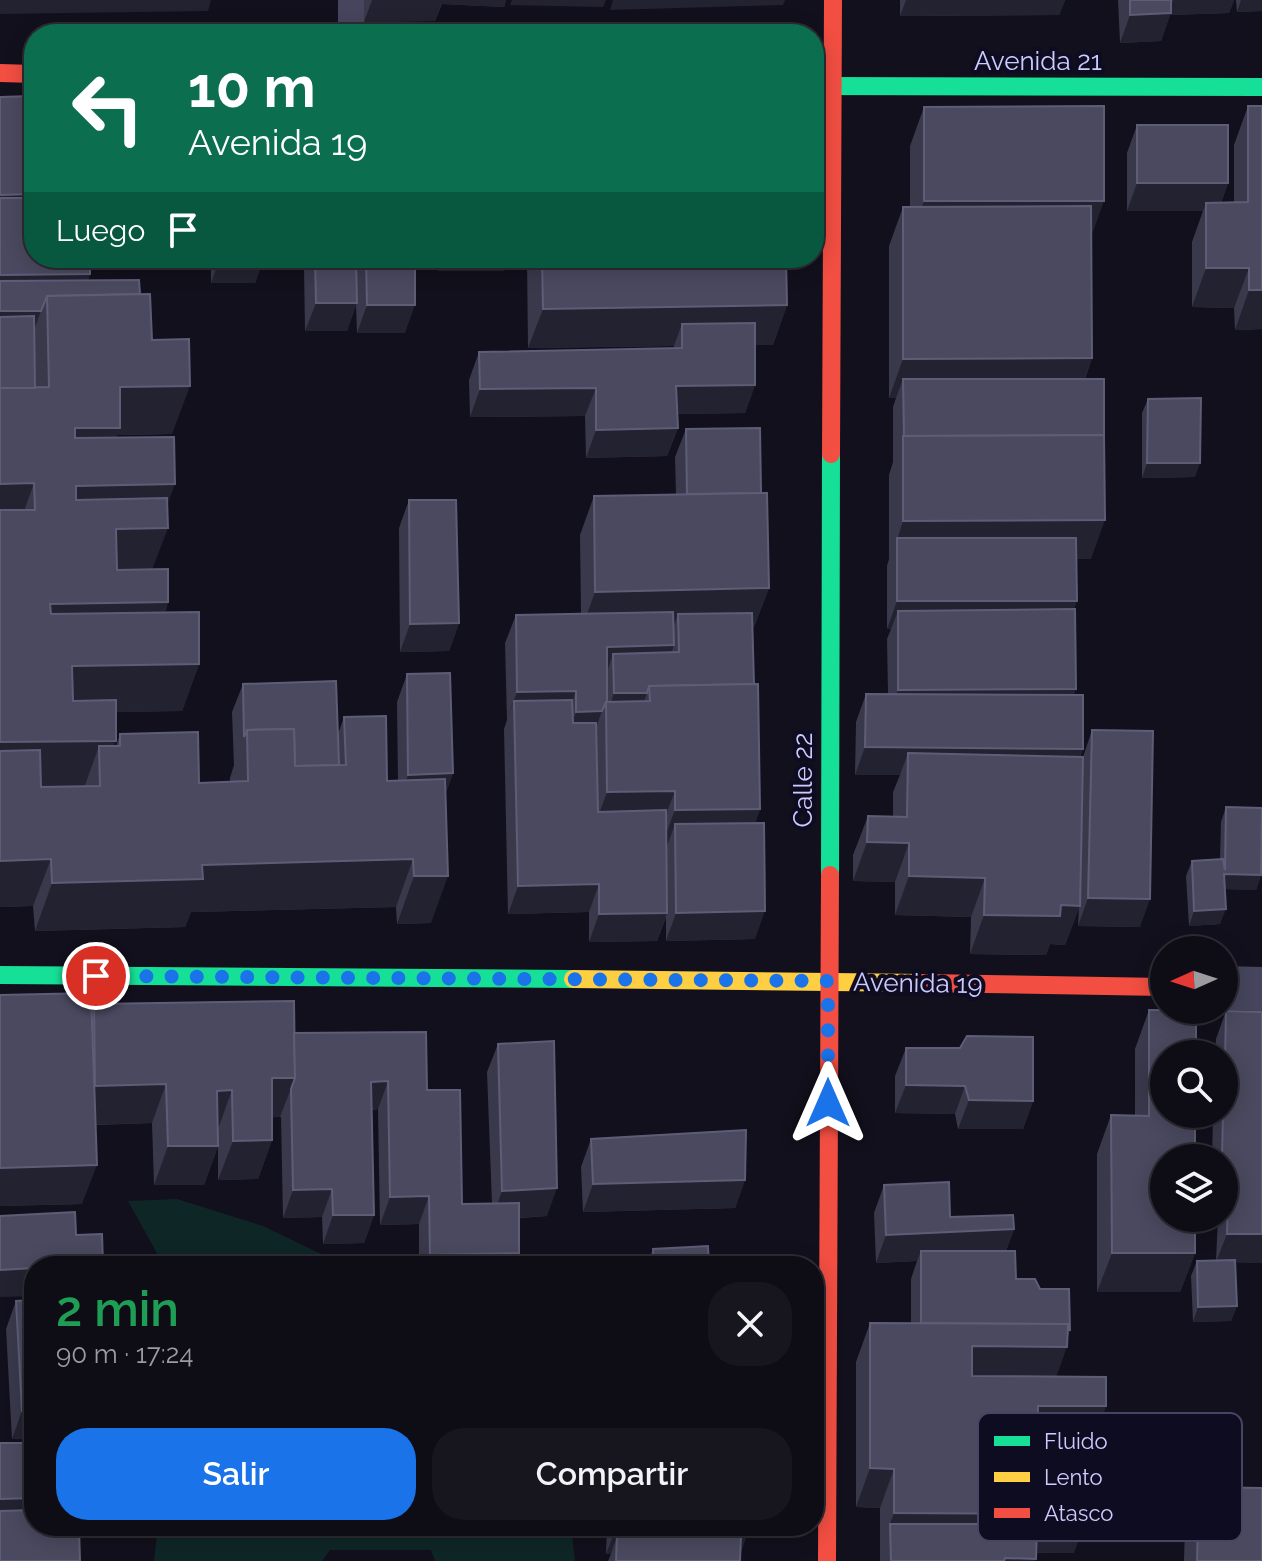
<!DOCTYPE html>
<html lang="es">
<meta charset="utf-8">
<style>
:root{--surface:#0e0c15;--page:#17151e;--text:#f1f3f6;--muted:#9b9ba0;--line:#2e2c34;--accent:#1a73e8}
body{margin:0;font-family:Raleway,sans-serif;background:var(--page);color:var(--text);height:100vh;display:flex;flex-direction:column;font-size:30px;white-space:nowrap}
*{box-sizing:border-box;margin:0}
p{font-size:26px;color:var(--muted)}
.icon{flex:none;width:44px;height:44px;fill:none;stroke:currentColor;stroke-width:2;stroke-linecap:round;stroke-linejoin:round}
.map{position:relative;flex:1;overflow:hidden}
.panel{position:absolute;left:24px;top:1256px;width:800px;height:280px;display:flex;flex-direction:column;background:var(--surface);border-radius:32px;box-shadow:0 4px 20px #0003,0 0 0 2px var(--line)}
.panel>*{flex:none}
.guide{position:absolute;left:24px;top:24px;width:800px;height:244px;border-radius:32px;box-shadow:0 4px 20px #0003,0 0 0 2px var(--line);background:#0b6e4f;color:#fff;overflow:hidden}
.needle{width:52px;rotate:267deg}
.fabs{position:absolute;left:1150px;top:936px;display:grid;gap:16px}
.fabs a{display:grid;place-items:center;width:88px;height:88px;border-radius:50%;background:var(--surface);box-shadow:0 4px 20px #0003,0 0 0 2px var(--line);font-size:40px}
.pin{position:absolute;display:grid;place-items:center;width:68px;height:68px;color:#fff;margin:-34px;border:4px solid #fff;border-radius:50%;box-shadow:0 2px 8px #0007}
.me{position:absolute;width:88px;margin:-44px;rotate:0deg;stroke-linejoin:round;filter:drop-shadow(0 0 6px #0008)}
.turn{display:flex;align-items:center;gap:28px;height:168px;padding:0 32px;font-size:36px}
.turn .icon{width:104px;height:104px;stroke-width:2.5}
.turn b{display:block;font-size:56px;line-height:68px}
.then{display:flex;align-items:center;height:76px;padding:0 32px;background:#0003;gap:16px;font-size:30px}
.round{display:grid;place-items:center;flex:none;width:84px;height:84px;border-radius:32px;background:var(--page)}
.summary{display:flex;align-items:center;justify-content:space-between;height:136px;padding:0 32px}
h1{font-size:48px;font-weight:600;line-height:60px;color:#1e9e55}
.primary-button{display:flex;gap:16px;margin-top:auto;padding:16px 32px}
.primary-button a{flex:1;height:92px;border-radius:32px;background:var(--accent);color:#fff;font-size:32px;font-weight:600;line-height:92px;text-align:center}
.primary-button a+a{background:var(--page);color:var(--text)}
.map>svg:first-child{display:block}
.green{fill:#0f2626}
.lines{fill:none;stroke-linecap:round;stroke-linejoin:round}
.lane{stroke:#45465d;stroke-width:26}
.street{stroke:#45465d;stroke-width:44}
.fast{stroke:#16e098;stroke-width:18}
.slow{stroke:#ffcf43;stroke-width:18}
.jam{stroke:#f24e42;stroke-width:18}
.wall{fill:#3a394c}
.shaded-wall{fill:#232230}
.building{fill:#4a495f;stroke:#5e5d78;stroke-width:2}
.route{stroke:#1a73e8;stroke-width:14;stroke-dasharray:0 25.2}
.labels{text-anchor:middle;stroke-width:8;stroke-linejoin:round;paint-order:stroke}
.street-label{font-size:26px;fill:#cccbff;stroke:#0e0c20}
.key{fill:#0e0c20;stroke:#474563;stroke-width:2}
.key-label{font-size:22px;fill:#cccbff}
</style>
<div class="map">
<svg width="1262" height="1561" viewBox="0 0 1262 1561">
<rect width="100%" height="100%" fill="#12101c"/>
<g class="green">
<polygon points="177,1199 263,1226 346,1266 164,1266 128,1201"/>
<polygon points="158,1526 571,1526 575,1561 435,1561 431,1550 330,1550 322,1561 154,1561"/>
</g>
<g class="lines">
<polyline class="lane" points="351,0 351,34"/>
<polyline class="street" points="1224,988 1262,989"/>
<g class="fast">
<polyline points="814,86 1262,87"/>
<polyline points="830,875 831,454"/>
<polyline points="0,975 573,979"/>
</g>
<polyline class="slow" points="573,979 923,983"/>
<g class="jam">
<polyline points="0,73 34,74"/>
<polyline points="831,454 833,0"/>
<polyline points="923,983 1164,987"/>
<polyline points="827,1561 830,875"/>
</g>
</g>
<g class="wall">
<polygon points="364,0 506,0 504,7 442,4 435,21 364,22"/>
<polygon points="900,0 1065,0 1059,15 900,16"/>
<polygon points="1118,0 1234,0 1229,13 1170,15 1161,41 1120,43"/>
<polygon points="1236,0 1262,0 1262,11 1237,12"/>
<polygon points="0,97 32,155 90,274 88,280 140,294 152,340 172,434 117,435 116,438 167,506 152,569 168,602 165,612 199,664 182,711 116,712 114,746 116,746 120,734 199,783 230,782 230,778 234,765 232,712 243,684 338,734 344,717 387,781 398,780 397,702 407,674 453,773 446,792 431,923 397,924 396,907 191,912 185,927 35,931 33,906 0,907"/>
<polygon points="1248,106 1262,106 1262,329 1235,330 1234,308 1192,307 1192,242 1203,211 1127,211 1127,153 1137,125 1228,183 1221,203 1234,203 1234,145"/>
<polygon points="924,107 1092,235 1092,358 1085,379 1091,559 1077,559 1074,609 1076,689 1073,695 1083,749 1080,757 1083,757 1092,730 1140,927 1078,926 1079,908 1065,945 1050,944 1046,955 970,954 971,917 895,915 895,882 853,881 853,855 868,816 893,816 893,792 900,775 855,775 856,722 866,694 888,694 887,639 891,629 887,629 887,566 889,559 889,475 893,462 893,407 896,398 889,398 889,246 903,207 910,207 910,146"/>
<polygon points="211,258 415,258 405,333 357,333 356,305 347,331 305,331 304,267 263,268 262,263 255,283 211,283"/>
<polygon points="438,258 508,258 504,271 438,271"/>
<polygon points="527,258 598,258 787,305 773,345 755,345 755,385 745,413 677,414 678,428 667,456 586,458 585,416 470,417 469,380 479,352 673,349 674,346 528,348"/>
<polygon points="1148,399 1195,477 1142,478 1142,413"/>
<polygon points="686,429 761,493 769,588 754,627 753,627 754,684 760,809 755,823 755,939 666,941 666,917 657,941 589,942 589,912 508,914 504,729 507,720 505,643 516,615 581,614 580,535 594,496 676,495 675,457"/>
<polygon points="409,500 459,623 449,651 400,652 399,528"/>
<polygon points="1226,807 1261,875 1256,890 1225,889 1220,924 1189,926 1186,876 1192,861 1220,859 1221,822"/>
<polygon points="0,995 91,1012 94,1004 294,1033 427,1090 462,1204 492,1204 487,1072 498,1044 547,1216 519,1218 515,1266 419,1266 419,1224 380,1225 378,1109 372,1110 374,1215 364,1243 323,1244 322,1217 283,1218 281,1117 272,1117 272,1140 258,1179 218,1180 218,1146 204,1185 154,1185 152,1123 95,1125 82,1204 0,1206"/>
<polygon points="1149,1010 1195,1253 1180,1292 1097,1292 1097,1154 1111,1115 1135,1116 1135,1049"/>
<polygon points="1226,1011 1262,1012 1262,1263 1235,1262 1237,1306 1231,1321 1193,1322 1191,1276 1197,1261 1216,1261 1218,1218 1224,1218 1224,1158 1212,1158 1213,1114 1224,1114 1224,1054 1215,1054 1216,1039"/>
<polygon points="906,1048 1033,1101 1023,1129 958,1129 955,1114 895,1113 895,1076"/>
<polygon points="591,1139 745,1180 735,1208 583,1212 581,1167"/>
<polygon points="884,1185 950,1217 1014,1229 1006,1251 1016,1279 1040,1289 1070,1330 1056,1377 1106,1406 1092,1445 1037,1445 1037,1481 1074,1553 1036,1553 1035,1561 880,1561 880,1508 856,1507 856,1362 870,1323 911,1323 911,1279 917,1261 876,1263 874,1213"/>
<polygon points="653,1249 709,1266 646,1266"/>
<polygon points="34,1300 34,1438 12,1439 6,1329 16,1301"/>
<polygon points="1199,1487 1262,1561 1184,1561 1185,1526"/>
<polygon points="607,1526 750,1526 740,1553 740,1561 608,1561 611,1554 606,1554"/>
</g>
<g class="shaded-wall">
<polygon points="0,0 211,0 208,11 0,14"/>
<polygon points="372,0 506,0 504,7 442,4 435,21 364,22"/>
<polygon points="512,0 606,0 603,7 510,5"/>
<polygon points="613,0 785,0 783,5 610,10"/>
<polygon points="906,0 1065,0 1059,15 900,16"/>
<polygon points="1173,0 1234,0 1229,13 1170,15 1161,41 1120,43 1130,15 1169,13"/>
<polygon points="1241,0 1262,0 1262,11 1237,12"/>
<polygon points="1137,183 1228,183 1218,211 1206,203 1203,211 1127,211"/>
<polygon points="34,194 34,222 0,223 0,195"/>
<polygon points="924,201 1104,201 1090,240 910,240"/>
<polygon points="220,258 264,258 255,283 211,283"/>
<polygon points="266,258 307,258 304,267 263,268"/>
<polygon points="443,258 508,258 504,271 438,271"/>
<polygon points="1206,268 1249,268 1234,308 1192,307"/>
<polygon points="90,274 80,302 47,296 0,303 0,275"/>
<polygon points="1249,290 1262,290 1262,329 1235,330"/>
<polygon points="316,303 357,303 347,331 305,331"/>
<polygon points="367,305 415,305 405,333 357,333"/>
<polygon points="787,305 773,345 682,346 682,324 674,346 528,348 543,309"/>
<polygon points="0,311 41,311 31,339 0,339"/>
<polygon points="1092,358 1078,397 903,379 896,398 889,398 903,359"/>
<polygon points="755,385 745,413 666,414 676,386"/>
<polygon points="190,386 172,434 117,435 102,475 58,476 75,428 120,387"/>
<polygon points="596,388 585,416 470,417 480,389"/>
<polygon points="678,428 667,456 586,458 596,430"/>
<polygon points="1147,463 1200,463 1195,477 1142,478"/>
<polygon points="34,483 17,531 0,531 0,484"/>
<polygon points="175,484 159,528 168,528 150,575 99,576 59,533 76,486"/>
<polygon points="1105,520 1091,559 897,560 897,540 903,521"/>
<polygon points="769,588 754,627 678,629 678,614 673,629 581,631 595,592"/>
<polygon points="897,601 1077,601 1067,629 898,611 891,629 887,629"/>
<polygon points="168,602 151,650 33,651 50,604"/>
<polygon points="459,623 449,651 400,652 410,624"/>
<polygon points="674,645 664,673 613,654 606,675 607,647"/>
<polygon points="199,664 182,711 55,713 72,666"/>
<polygon points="1076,689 1065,717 888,718 898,690"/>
<polygon points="576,691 566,719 514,701 506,720 517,692"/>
<polygon points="614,693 647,693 637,721 606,717"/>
<polygon points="602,711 592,739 566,740 576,712"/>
<polygon points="116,741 99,788 99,746 84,788 0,790 0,742"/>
<polygon points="865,747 1083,749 1072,777 908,753 900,775 855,775"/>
<polygon points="453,773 443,801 398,803 408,775"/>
<polygon points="675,791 660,830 593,831 607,792"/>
<polygon points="760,809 746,848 675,824 666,849 660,849 675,810"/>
<polygon points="867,842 909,843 895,882 853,881"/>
<polygon points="51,859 33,906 0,907 0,861"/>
<polygon points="413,859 396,907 191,912 185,927 35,931 52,883 202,865"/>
<polygon points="1224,874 1261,875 1256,890 1219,889"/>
<polygon points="414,876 448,876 431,923 397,924"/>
<polygon points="909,876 985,878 971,917 895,915"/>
<polygon points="599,884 589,912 508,914 518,886"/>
<polygon points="1088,898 1150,899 1140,927 1078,926"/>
<polygon points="1061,905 1080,906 1065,945 1050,944 1046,955 970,954 984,915"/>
<polygon points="1226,909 1220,924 1189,926 1194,911"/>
<polygon points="765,911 755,939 666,941 676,913"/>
<polygon points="667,913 657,941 589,942 599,914"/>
<polygon points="272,1078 295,1078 280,1117 258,1118"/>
<polygon points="388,1081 378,1109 361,1110 371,1082"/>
<polygon points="166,1084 152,1123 81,1125 95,1086"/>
<polygon points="906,1085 965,1086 955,1114 895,1113"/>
<polygon points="232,1090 218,1129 217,1091"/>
<polygon points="969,1100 1033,1101 1023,1129 958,1129"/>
<polygon points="272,1140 258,1179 218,1180 233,1141"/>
<polygon points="168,1146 218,1146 204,1185 154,1185"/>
<polygon points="1229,1159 1224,1172 1224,1160"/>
<polygon points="97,1165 82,1204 0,1206 0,1168"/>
<polygon points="745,1180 735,1208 583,1212 593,1184"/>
<polygon points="557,1188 547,1216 492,1219 502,1191"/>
<polygon points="332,1189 322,1217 283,1218 293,1190"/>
<polygon points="429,1196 419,1224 380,1225 390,1197"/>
<polygon points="333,1215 374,1215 364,1243 323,1244"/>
<polygon points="1014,1229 1004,1257 921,1251 917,1261 876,1263 886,1235"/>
<polygon points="1227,1234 1262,1234 1262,1263 1216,1262"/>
<polygon points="519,1253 515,1266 426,1266 430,1255"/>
<polygon points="1112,1253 1195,1253 1180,1292 1097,1292"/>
<polygon points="34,1268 34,1296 0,1297 0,1270"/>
<polygon points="1237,1306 1231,1321 1193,1322 1198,1307"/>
<polygon points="1070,1330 1063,1347 1067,1347 1053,1386 958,1385 921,1331"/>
<polygon points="1038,1406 1106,1406 1092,1445 1024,1445"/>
<polygon points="34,1410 34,1438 12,1439 22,1411"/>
<polygon points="870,1468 894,1469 880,1508 856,1507"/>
<polygon points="34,1498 34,1526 0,1527 0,1499"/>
<polygon points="894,1513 1088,1514 1074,1553 891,1552 890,1524"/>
<polygon points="617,1526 750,1527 740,1555 617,1536 611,1554 606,1554"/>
<polygon points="1005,1558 1036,1559 1035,1561 1004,1561"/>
</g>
<g class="building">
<polygon points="1130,0 1171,0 1171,13 1130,15"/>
<polygon points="31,96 32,155 34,155 34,194 0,195 0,97"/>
<polygon points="1104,106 1104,201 924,201 924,107"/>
<polygon points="1248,106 1262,106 1262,290 1249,290 1249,268 1206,268 1206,203 1248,202"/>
<rect x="1137" y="125" width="91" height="58"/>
<polygon points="0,198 34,198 34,258 90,258 90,274 0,275"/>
<polygon points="1091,206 1092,358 903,359 903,207"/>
<polygon points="315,258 356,258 357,303 316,303"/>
<polygon points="366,258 415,258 415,305 367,305"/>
<polygon points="542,258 786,258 787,305 543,309"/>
<polygon points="139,280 140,294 47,296 41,311 0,311 0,281"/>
<polygon points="150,294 152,340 189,339 190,386 120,387 120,428 75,428 75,438 174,437 175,484 76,486 76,500 167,498 168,528 116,529 117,570 168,569 168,602 50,604 51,614 199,612 199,664 72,666 73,701 116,700 116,741 0,742 0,510 35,510 34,483 0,484 0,388 49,387 47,296"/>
<polygon points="34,316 35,388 0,388 0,317"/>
<polygon points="755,323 755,385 676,386 678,428 596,430 596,388 480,389 479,352 682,348 682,324"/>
<polygon points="903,379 1104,379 1104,435 904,436"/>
<polygon points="1201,398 1200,463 1147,463 1148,399"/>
<polygon points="760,428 761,493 687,494 686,429"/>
<polygon points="1104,435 1105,520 903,521 903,436"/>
<polygon points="767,493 769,588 595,592 594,496"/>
<polygon points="409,500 456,500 459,623 410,624"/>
<polygon points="897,538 1076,538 1077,601 897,601"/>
<polygon points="1075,609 1076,689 898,690 898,611"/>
<polygon points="673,612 674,645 607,647 607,702 606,702 602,711 576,712 576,691 517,692 516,615"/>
<polygon points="752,613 754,684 649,686 647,693 614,693 613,654 679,652 678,614"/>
<polygon points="450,673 453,773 408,775 407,674"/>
<polygon points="336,681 339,765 295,766 294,729 247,730 244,737 243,684"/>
<polygon points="758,684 760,809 675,810 675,791 607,792 606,702 650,701 649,686"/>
<polygon points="866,694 1083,695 1083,749 865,747"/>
<polygon points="572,700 573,723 596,723 598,812 666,810 667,913 599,914 599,884 518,886 514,701"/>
<polygon points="386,716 387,781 445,779 448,876 414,876 413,859 202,865 203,879 52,883 51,859 0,861 0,751 40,750 41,787 100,786 99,746 120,746 120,734 198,732 199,783 248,781 247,730 294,729 295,766 346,765 344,717"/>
<polygon points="1092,730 1153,731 1150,899 1088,898"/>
<polygon points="908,753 1083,757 1080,906 1061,905 1060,916 984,915 985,878 909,876 909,843 867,842 868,816 907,817"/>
<polygon points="1226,807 1262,808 1261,875 1224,874 1226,909 1194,911 1192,861 1223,859 1225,870"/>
<polygon points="764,823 765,911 676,913 675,824"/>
<polygon points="91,993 97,1165 0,1168 0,995"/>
<polygon points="294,1001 295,1078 272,1078 272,1140 233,1141 232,1090 217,1091 218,1146 168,1146 166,1084 95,1086 94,1004"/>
<polygon points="1149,1010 1196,1010 1196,1054 1164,1054 1164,1114 1195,1114 1195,1158 1164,1158 1164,1218 1195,1218 1195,1253 1112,1253 1111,1115 1149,1116"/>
<polygon points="1226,1011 1262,1012 1262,1234 1227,1234 1229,1159 1224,1160 1224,1158 1222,1158 1223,1114 1224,1114"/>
<polygon points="426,1032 427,1090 460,1090 462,1204 519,1203 519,1253 430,1255 429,1196 390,1197 388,1081 371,1082 374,1215 333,1215 332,1189 293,1190 291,1089 295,1078 294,1033"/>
<polygon points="967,1036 1033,1037 1033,1101 969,1100 965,1086 906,1085 906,1048 960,1048"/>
<polygon points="554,1041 557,1188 502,1191 498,1044"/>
<polygon points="746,1130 745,1180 593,1184 591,1139"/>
<polygon points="949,1182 950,1217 1013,1215 1014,1229 886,1235 884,1185"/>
<polygon points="75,1212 76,1235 102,1234 103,1265 34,1266 34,1268 0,1270 0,1216"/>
<polygon points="708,1246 709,1266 654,1266 653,1249"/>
<polygon points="921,1251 1015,1251 1016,1279 1035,1279 1040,1289 1069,1289 1070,1330 1068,1330 1068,1324 921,1323"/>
<polygon points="1235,1260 1237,1306 1198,1307 1197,1261"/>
<polygon points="34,1300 34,1410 22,1411 16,1301"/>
<polygon points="870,1323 1068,1324 1067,1347 972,1346 972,1376 1106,1377 1106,1406 1038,1406 1037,1481 1088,1481 1088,1514 894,1513 894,1469 870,1468"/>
<polygon points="0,1443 34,1443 34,1498 0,1499"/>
<polygon points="1199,1487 1262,1488 1262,1561 1197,1561"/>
<polygon points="34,1510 34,1526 79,1526 80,1561 0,1561 0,1511"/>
<polygon points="890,1524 1037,1524 1036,1559 1005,1558 1004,1561 891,1561"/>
<polygon points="617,1526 750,1526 750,1527"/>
<polygon points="617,1536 741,1537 740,1561 616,1561"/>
</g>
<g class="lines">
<polyline class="route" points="96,976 828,981 828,1103"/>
</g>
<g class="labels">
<g class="street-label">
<text x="1038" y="70">Avenida 21</text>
<text transform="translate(803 780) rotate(-90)" y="9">Calle 22</text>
<text transform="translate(918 983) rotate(1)" y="9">Avenida 19</text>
</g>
</g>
<rect x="978" y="1413" width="264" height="128" rx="12" class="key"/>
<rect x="994" y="1436" width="36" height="10" fill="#16e098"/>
<rect x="994" y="1472" width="36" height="10" fill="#ffcf43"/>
<rect x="994" y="1508" width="36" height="10" fill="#f24e42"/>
<g class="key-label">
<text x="1044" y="1449">Fluido</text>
<text x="1044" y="1485">Lento</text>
<text x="1044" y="1521">Atasco</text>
</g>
</svg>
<div class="fabs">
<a><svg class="needle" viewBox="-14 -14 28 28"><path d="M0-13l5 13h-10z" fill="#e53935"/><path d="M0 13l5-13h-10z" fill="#9b9ba0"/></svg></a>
<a><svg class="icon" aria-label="search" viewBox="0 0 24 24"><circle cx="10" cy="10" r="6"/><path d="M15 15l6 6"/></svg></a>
<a><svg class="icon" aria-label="layers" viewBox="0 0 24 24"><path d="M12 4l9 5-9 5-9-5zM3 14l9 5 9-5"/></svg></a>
</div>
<div class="pin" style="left:96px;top:976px;background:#d93025"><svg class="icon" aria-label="arrive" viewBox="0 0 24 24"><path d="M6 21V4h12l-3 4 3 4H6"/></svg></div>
<svg class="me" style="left:828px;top:1103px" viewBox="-20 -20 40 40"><path d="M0-17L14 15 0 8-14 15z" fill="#1a73e8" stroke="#fff" stroke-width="4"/></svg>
<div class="guide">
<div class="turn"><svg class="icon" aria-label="left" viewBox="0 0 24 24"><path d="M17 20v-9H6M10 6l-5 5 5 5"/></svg><div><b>10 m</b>Avenida 19</div></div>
<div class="then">Luego<svg class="icon" aria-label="arrive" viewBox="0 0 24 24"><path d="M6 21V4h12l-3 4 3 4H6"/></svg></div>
</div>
<section class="panel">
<div class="summary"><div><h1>2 min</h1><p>90 m · 17:24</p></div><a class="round"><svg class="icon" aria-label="close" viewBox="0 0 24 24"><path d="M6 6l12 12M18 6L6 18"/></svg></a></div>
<div class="primary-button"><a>Salir</a><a>Compartir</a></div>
</section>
</div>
